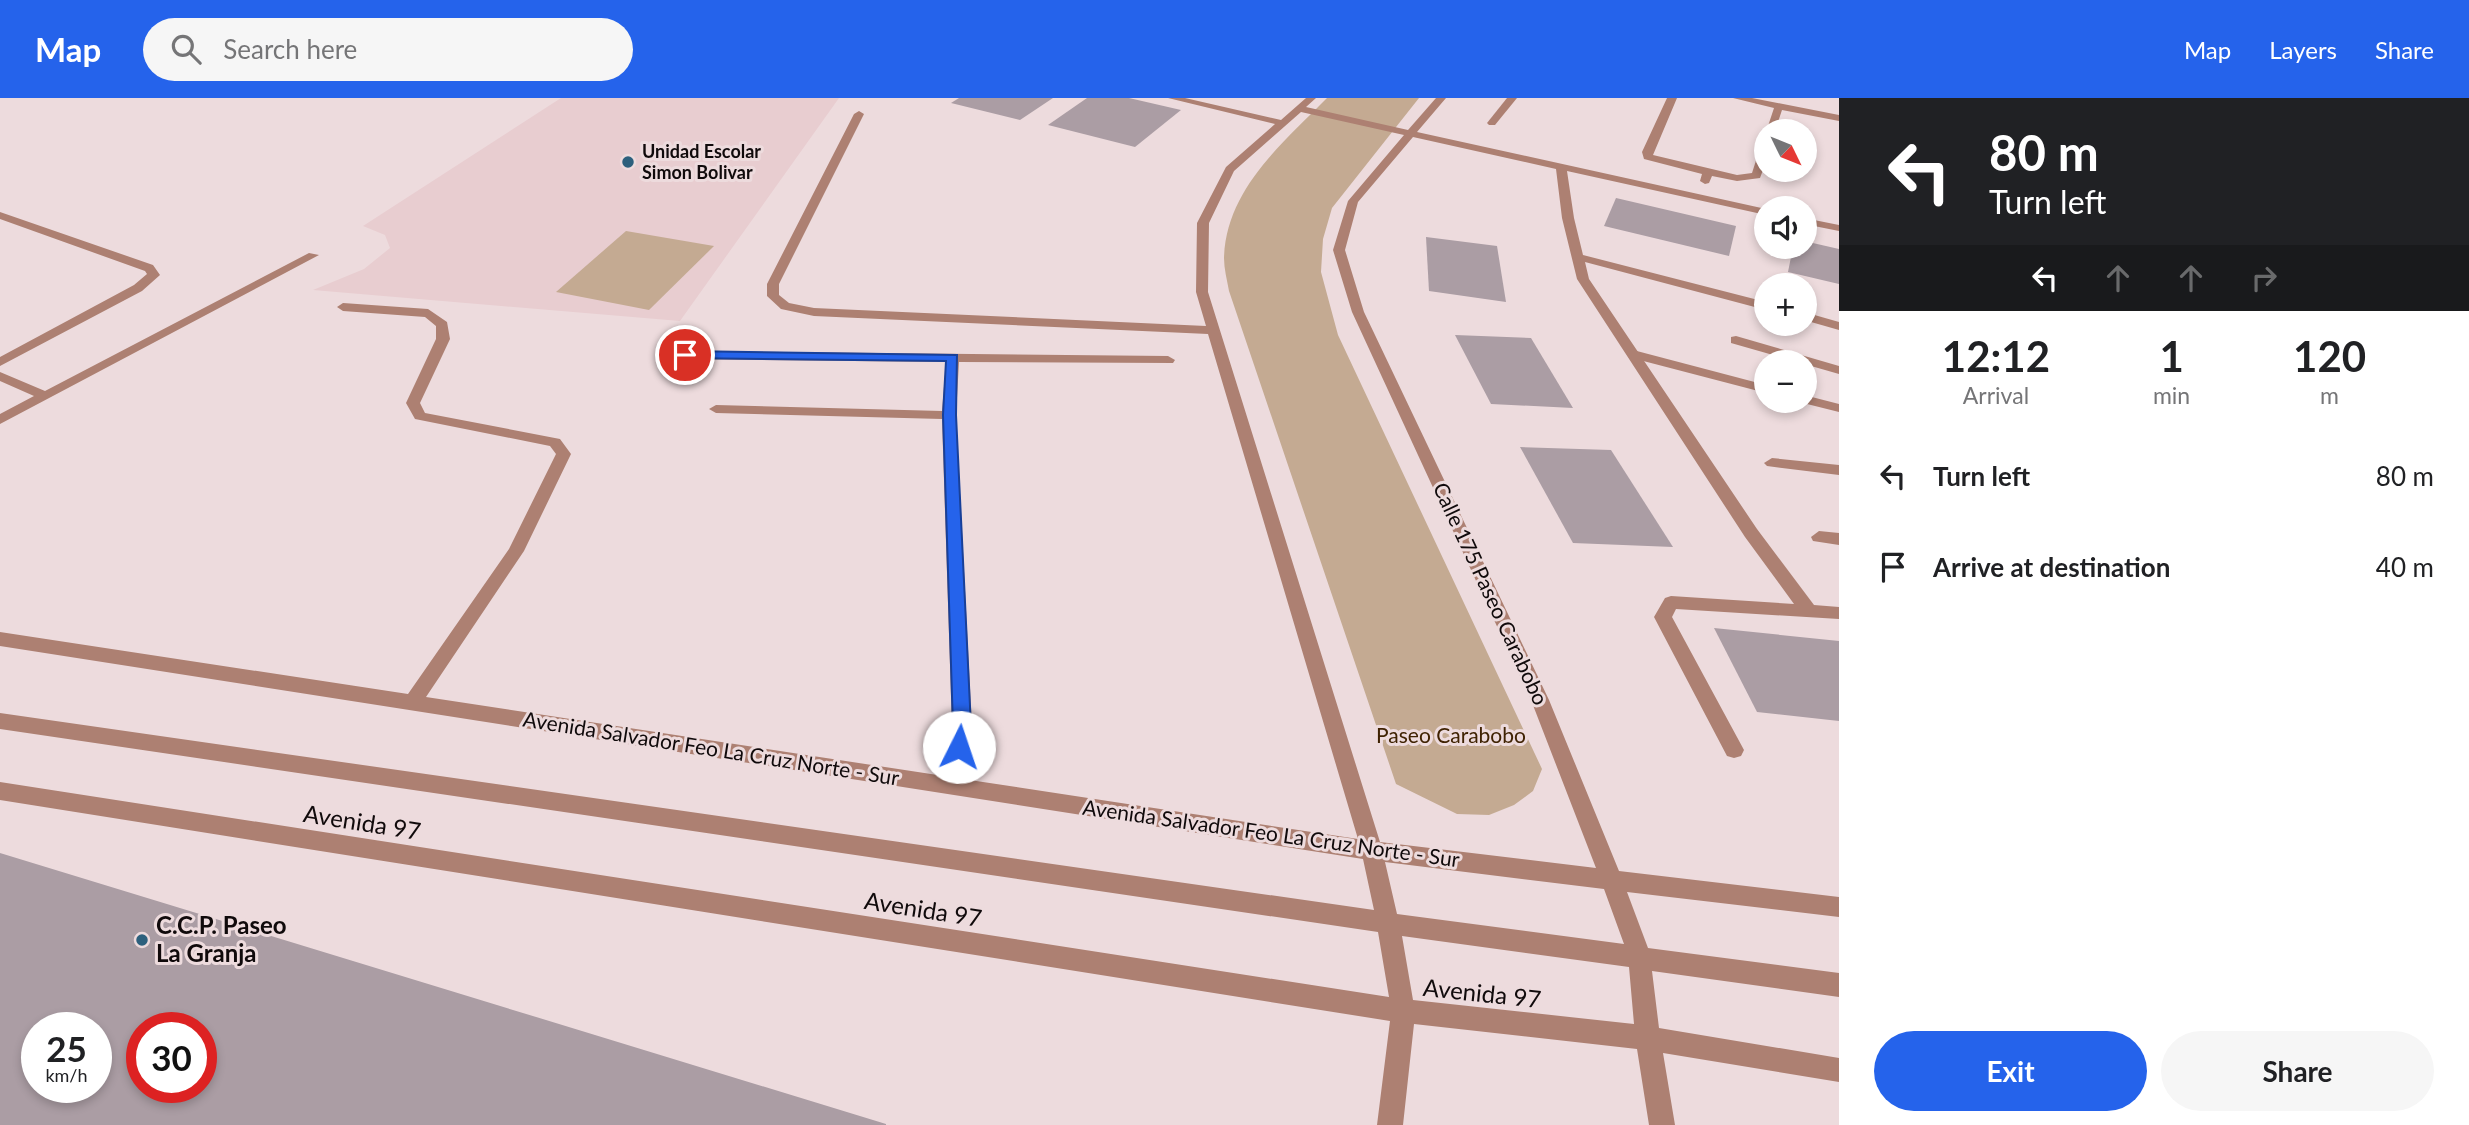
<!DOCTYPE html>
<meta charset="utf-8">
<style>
:root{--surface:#fff;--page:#f6f6f6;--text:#202124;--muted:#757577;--accent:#2563eb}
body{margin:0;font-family:Lato,sans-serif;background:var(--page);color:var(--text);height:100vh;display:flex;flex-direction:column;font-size:26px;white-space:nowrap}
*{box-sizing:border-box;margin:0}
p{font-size:23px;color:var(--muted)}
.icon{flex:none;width:38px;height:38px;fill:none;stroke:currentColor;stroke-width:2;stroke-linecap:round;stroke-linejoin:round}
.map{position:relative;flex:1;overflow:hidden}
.details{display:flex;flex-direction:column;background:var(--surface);width:630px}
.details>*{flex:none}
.guide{background:#202124;color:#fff;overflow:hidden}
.needle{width:46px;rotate:133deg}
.controls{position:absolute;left:1754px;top:21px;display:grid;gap:14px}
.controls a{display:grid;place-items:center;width:63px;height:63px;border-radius:50%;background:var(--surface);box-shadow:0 4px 10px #0003;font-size:35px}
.speed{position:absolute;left:21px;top:914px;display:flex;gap:14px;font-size:35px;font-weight:700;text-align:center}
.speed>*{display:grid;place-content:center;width:91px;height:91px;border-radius:50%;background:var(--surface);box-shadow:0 4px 10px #0003;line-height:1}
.speed small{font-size:18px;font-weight:400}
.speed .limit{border:10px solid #d22;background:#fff;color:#111}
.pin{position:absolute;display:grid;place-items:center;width:60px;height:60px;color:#fff;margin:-30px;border:4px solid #fff;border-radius:50%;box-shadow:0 2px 7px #0007}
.me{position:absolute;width:77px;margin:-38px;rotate:4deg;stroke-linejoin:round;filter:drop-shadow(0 0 5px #0008)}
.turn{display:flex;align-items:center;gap:24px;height:147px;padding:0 35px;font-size:32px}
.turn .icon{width:91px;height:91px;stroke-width:2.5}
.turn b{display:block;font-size:49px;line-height:60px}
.lanes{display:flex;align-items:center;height:66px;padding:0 35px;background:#0003;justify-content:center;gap:35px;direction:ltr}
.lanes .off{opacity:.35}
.eta{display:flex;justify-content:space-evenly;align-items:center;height:119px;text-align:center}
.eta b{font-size:42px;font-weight:700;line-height:49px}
.button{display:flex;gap:14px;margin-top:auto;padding:14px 35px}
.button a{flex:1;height:80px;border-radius:42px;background:var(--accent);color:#fff;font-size:28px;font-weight:700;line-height:80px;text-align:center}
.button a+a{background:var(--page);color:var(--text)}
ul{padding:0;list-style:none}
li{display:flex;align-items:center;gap:21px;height:91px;padding:0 35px}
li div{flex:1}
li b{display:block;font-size:26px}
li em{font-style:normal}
header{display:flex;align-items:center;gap:42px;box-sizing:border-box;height:98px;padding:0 35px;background:var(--accent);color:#fff}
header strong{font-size:33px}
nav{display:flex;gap:38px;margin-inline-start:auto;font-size:24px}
.search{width:490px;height:63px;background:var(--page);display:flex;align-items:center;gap:18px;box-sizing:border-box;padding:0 24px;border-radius:38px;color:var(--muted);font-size:26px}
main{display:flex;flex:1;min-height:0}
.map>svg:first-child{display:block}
.built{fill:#e8cdd0}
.green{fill:#c4aa92}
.building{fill:#ab9da4;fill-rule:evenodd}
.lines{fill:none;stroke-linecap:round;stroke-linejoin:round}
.service{fill:#ad8072;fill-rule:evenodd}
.minor{fill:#ad8072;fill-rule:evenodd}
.route{fill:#2563eb;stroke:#184099;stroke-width:2}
.poi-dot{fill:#2d607d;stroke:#eddbdd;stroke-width:2.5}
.labels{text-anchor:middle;stroke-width:6;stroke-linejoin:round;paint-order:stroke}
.far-poi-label{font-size:18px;font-weight:bold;fill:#100a0b;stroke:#eddbdd;text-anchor:start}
.street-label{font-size:21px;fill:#100a0b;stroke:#eddbdd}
.park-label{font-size:21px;fill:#3f2202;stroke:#eddbdd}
.near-street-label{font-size:24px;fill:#100a0b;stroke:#eddbdd}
.near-poi-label{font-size:24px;font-weight:bold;fill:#100a0b;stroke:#eddbdd;text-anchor:start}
</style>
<header>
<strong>Map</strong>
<div class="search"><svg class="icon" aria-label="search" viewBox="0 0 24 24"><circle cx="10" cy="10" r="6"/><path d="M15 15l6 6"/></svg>Search here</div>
<nav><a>Map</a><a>Layers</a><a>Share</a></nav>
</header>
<main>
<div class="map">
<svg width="1839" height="1027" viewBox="0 0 1839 1027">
<rect width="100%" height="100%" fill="#eddbdd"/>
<polygon class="built" points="561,0 839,0 680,223 313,192 364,171 390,150 385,137 363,128"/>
<g class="green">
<path d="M1327,0H1419L1332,110L1323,141L1321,174L1338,237L1542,671L1533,693L1514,707L1489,717L1457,716L1396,686L1229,193C1227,182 1224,171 1224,160C1226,91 1283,45 1327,0Z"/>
<polygon points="626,133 714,148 649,212 556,194"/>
</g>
<g class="building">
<polygon points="959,0 1053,0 1020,22 951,5"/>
<polygon points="1087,0 1129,0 1181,12 1135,49 1048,27"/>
<polygon points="1616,100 1736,128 1729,158 1604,128"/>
<polygon points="1426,139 1497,148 1506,204 1429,193"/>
<polygon points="1804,143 1839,151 1839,186 1788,174 1793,149 1804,149"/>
<polygon points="1455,237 1531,240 1573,310 1491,306"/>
<polygon points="1520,349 1611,352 1673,449 1573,445"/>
<polygon points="1714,530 1839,543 1839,623 1757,614"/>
<path d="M0,755L886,1026V1027H0ZM37,929H96V989H37ZM142,929H201V989H142Z"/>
</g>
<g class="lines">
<g class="service">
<polygon points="1736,238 1839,268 1839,276 1731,245 1731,239"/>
<polygon points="1633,252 1766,287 1766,295 1628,259 1628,253"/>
<polygon points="1804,297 1839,306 1839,314 1799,304 1804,303"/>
<polygon points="1772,360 1839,367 1839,377 1767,368 1764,365"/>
<polygon points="1819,433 1839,435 1839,447 1813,443 1811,439"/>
</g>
<g class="minor">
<path d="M1168,0H1185L1281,22L1306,0H1316L1306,9L1408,32L1436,0H1446L1417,34L1766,111V117L1567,73L1574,120L1583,157L1766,204V212L1585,164L1589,181L1757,431L1814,507L1839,509V521L1676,511L1672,519L1744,652L1741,658L1734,660L1727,658L1654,519L1665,500L1671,498L1794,506L1745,439L1577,181L1562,120L1556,71L1413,39L1358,104L1345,152L1364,214L1549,602L1619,773L1839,799V819L1627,794L1648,850L1839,875V899L1652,873L1659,930L1839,960V984L1663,955L1675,1027H1649L1637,951L1414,926L1403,1027H1377L1390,923L0,702V684L1389,899L1378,834L0,631V615L1374,812L1363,761L0,548V534L408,596L509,451L556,356L550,348L415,321L406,305L436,241V228L425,219L343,213L337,209L343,205L428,211L447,224L450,241L420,305L425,315L560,341L571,356L524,453L426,599L944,678L952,629L942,321L716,315L709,311L716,307L942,313L946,264L685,261L678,257L685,253L1168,258L1175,262L1173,265L959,264L956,317L972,629L963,681L1358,741L1208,236L814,218L781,211L767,198V186L854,16L859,13L864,16L779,186V197L789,205L814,210L1206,228L1196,194L1197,125L1226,69L1275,26ZM1301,14L1404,37L1348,103L1333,152L1352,214L1531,602L1596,770L1380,744L1208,194L1209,125L1234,73ZM1385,764L1604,791L1624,846L1397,816ZM1402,838L1629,869L1634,926L1413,902Z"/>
<polygon points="1507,0 1517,0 1495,27 1489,27 1487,25"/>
<polygon points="1667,0 1677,0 1653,57 1737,77 1752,75 1761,47 1766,44 1766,64 1760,80 1737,83 1712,78 1709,85 1705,86 1700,83 1702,76 1644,61 1642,54"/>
<polygon points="1733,0 1752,0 1839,17 1839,23 1782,12 1775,33 1766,34 1774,10"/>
<polygon points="0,114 153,167 160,177 142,193 0,268 0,259 134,187 147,176 145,173 0,121"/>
<polygon points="1804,120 1839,127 1839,133 1804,126"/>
<polygon points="309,155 319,157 0,326 0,316 34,298 0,283 0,274 45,293"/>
<polygon points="1804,214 1839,224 1839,232 1804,222"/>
</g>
</g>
<polygon class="route" points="685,253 957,257 956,317 971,629 965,654 959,656 952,654 950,649 953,629 943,317 946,263 680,260 680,254"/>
<g class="poi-dot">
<circle cx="628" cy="64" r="7"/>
<circle cx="142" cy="842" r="7"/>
</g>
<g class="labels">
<g class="far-poi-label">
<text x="642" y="60">Unidad Escolar<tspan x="642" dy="21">Simon Bolivar</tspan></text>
</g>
<g class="street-label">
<text transform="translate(1490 496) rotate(65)" y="7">Calle 175 Paseo Carabobo</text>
<text transform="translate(711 651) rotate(9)" y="7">Avenida Salvador Feo La Cruz Norte - Sur</text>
<text transform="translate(1271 736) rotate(8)" y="7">Avenida Salvador Feo La Cruz Norte - Sur</text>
</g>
<g class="park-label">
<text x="1451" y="645">Paseo Carabobo</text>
</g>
<g class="near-street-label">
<text transform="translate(362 725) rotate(9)" y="8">Avenida 97</text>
<text transform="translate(923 812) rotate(9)" y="8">Avenida 97</text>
<text transform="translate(1482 896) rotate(6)" y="8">Avenida 97</text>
</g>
<g class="near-poi-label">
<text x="156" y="836">C.C.P. Paseo<tspan x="156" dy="28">La Granja</tspan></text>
</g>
</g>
</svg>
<div class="controls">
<a><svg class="needle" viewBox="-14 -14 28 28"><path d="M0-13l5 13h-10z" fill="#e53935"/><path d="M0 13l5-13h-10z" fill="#757577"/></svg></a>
<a><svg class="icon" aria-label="sound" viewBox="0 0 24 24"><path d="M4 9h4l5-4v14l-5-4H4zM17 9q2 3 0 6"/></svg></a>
<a>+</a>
<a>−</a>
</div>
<div class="speed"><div>25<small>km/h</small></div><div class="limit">30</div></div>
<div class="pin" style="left:685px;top:257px;background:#d93025"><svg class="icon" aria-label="arrive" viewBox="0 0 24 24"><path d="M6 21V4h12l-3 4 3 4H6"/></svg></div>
<svg class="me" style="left:959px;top:649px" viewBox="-20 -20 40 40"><circle r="19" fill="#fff"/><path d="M0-13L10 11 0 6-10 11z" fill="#2563eb"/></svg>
</div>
<section class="details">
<div class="guide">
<div class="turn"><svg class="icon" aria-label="left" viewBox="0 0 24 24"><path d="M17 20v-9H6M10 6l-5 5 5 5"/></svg><div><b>80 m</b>Turn left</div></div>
<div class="lanes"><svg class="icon" aria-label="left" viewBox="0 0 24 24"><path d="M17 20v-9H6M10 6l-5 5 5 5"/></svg><svg class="icon off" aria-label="ahead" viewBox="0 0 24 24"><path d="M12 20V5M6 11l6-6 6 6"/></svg><svg class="icon off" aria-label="ahead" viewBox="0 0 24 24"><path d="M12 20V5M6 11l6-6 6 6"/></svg><svg class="icon off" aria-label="right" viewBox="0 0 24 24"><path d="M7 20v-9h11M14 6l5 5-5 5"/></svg></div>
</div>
<div class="eta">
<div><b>12:12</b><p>Arrival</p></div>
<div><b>1</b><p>min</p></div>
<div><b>120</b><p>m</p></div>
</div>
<ul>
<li><svg class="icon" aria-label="left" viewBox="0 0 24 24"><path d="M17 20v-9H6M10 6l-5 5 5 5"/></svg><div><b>Turn left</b></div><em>80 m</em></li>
<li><svg class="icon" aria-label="arrive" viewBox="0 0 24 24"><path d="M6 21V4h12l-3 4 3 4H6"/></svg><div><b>Arrive at destination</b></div><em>40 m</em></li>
</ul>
<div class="button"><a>Exit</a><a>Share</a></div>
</section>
</main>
